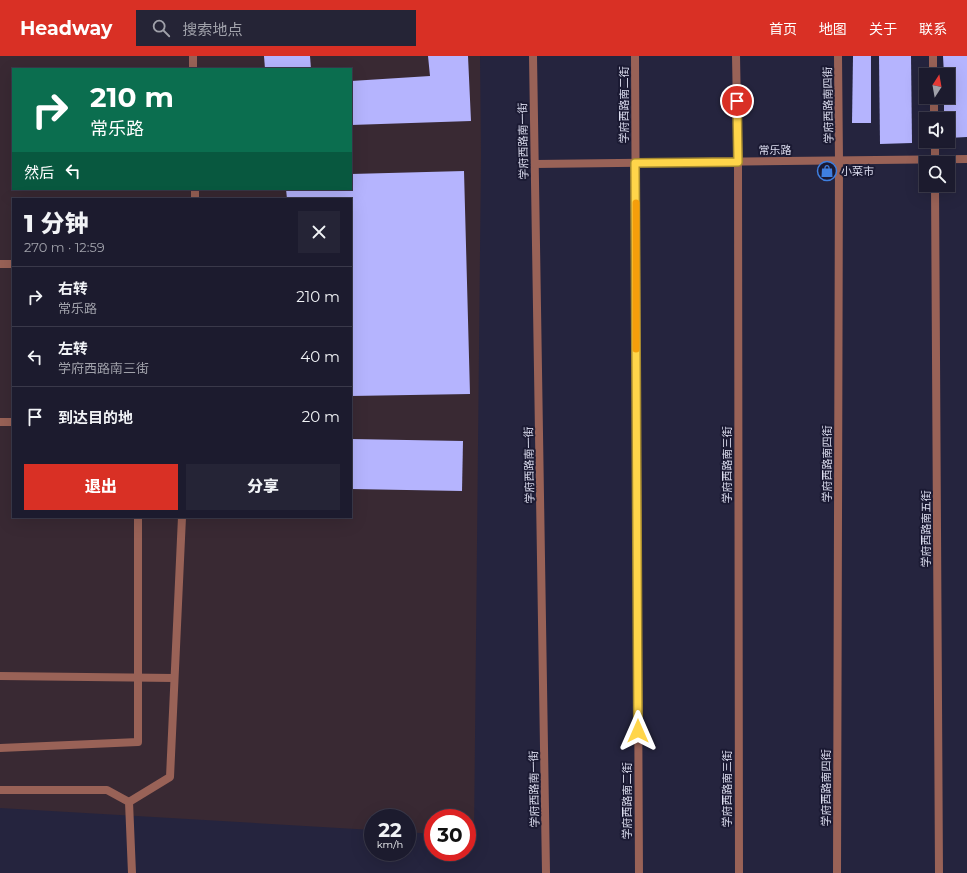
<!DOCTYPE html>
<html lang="zh">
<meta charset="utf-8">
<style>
:root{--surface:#1c1b2e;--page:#252436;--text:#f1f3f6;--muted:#a0a1aa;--line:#3a394a;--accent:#d93025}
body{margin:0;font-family:Montserrat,"Noto Sans SC",sans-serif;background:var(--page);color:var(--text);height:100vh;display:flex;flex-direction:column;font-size:15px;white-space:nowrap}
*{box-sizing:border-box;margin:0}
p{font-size:13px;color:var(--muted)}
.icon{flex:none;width:22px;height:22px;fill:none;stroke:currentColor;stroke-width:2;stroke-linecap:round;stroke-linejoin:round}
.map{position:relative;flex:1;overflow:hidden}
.details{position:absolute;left:12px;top:142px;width:340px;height:320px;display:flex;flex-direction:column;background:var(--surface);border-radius:0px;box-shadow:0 4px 16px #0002,0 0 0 1px var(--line)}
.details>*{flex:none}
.top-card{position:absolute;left:12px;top:12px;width:340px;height:122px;border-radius:0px;box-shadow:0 4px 16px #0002,0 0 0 1px var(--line);background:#0b6e4f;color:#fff;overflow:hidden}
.needle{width:26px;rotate:11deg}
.tools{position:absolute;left:919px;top:12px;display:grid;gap:8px}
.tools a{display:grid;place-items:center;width:36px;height:36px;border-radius:0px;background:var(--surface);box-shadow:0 4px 16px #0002,0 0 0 1px var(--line);font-size:20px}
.speed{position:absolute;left:364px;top:753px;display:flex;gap:8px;font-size:20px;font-weight:700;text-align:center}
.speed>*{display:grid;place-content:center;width:52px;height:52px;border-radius:50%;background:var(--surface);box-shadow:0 4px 16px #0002,0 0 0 1px var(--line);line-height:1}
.speed small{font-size:10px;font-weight:400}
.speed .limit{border:6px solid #d22;background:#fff;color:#111}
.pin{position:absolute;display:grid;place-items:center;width:34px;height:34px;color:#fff;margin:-17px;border:2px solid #fff;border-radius:50%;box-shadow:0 1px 4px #0007}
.me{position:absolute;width:44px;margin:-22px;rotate:0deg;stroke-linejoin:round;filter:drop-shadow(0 0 3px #0008)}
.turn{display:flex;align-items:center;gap:14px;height:84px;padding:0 12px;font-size:18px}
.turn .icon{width:52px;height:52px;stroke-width:2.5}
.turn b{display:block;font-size:28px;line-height:34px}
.then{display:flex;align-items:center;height:38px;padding:0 12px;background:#0003;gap:8px;font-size:15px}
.round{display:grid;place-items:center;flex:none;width:42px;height:42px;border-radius:0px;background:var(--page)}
.overview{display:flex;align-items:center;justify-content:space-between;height:68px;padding:0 12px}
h1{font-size:24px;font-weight:800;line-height:30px}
.cta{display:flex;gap:8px;margin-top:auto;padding:8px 12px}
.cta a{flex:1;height:46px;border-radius:0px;background:var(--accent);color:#fff;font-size:16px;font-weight:800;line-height:46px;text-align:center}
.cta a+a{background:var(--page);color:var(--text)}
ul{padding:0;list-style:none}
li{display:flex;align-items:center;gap:12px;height:60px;padding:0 12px;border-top:1px solid var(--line)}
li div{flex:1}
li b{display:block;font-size:15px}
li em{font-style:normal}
header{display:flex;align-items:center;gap:24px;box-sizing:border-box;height:56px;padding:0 20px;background:var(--accent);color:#fff}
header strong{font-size:19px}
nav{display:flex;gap:22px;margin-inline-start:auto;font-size:14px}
.search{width:280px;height:36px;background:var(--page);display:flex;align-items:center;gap:10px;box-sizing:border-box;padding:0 14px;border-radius:0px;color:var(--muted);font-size:15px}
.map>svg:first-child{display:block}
.commercial{fill:#392933;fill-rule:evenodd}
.building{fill:#b5b4fe}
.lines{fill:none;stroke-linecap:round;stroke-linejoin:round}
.service{stroke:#996257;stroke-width:8}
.minor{stroke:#996257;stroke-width:8}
.route-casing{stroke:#a68a30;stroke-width:10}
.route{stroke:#ffd54a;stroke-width:7}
.slow{stroke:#f59e0b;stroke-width:7}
.labels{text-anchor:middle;stroke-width:4;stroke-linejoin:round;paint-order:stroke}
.street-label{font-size:11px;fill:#dddef0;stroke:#1b1a33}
.poi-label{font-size:11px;fill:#dddef0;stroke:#1b1a33;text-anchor:start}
</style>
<header>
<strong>Headway</strong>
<div class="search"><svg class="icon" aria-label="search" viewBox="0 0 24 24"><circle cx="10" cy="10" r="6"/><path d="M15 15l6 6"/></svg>搜索地点</div>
<nav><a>首页</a><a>地图</a><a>关于</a><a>联系</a></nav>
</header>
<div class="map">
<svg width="967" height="817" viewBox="0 0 967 817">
<rect width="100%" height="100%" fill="#25243e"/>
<path class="commercial" d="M0,0H480L481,99L474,780H467V762H433V778L407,776V762H373V774L0,752ZM13,13H351V133H13ZM13,143H351V461H13Z"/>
<g class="building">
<polygon points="264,0 310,0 311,13 265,13"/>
<polygon points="428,0 468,0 471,65 351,69 351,25 430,20"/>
<polygon points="853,0 871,0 871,67 852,67"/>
<polygon points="879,0 911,0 912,87 880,88"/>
<polygon points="943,0 967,0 967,81 948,82 948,63 944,63 944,41 948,41 948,19 944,19"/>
<polygon points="464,115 470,338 351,340 351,143 287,143 286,133 351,133 351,118"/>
<polygon points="351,383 463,385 462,435 351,433"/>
</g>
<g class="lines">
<g class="service">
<polyline points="193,0 193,13"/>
<polyline points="195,133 195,143"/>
<polyline points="0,208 13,208"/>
<polyline points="0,366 13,366"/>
<polyline points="0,620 174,622"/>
<polyline points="0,692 138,686 138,461"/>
<polyline points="0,734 107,734 129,746 132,817"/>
<polyline points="129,746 170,721 182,461"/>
</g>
<g class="minor">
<polyline points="533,0 546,817"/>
<polyline points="635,0 639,817"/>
<polyline points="736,0 738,106 739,817"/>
<polyline points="933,0 933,19"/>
<polyline points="934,41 934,63"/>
<polyline points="935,85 935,107"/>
<polyline points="535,108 967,103"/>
<polyline points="935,129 939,817"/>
<polyline points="837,817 839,105 838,0"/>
</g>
</g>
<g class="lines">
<defs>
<polyline id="route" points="638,675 635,107 738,106 737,45"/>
</defs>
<use href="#route" class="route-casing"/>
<use href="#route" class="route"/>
<polyline class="slow" points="636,147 636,293"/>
</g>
<defs>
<symbol id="shop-ring" viewBox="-11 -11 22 22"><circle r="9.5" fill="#1b1a33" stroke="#3f7fe0" stroke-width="1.5"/><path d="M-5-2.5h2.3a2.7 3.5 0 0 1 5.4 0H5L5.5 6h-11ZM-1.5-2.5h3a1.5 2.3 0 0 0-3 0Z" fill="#3f7fe0"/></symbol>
</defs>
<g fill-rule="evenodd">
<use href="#shop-ring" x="816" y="104" width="22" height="22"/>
</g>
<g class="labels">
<g class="street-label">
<text transform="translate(624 49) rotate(-90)" y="4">学府西路南二街</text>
<text transform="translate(828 49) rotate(-91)" y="4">学府西路南四街</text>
<text transform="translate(523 85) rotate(-91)" y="4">学府西路南一街</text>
<text x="775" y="98">常乐路</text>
<text transform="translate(827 408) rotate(-90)" y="4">学府西路南四街</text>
<text transform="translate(529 409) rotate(-91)" y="4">学府西路南一街</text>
<text transform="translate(727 409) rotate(-90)" y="4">学府西路南三街</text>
<text transform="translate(926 473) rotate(-90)" y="4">学府西路南五街</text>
<text transform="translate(826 732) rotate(-90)" y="4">学府西路南四街</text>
<text transform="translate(534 733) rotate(-91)" y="4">学府西路南一街</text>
<text transform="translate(727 733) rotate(-90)" y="4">学府西路南三街</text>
<text transform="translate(627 745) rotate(-90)" y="4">学府西路南二街</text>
</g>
<g class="poi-label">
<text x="841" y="119">小菜市</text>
</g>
</g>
</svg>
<div class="tools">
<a><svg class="needle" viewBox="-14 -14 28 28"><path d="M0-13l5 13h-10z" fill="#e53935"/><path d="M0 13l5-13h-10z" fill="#a0a1aa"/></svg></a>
<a><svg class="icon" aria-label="sound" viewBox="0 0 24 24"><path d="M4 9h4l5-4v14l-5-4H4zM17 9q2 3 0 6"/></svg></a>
<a><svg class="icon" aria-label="search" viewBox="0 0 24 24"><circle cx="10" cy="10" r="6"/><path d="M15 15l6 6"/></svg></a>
</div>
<div class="speed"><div>22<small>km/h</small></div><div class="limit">30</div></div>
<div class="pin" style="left:737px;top:45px;background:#d93025"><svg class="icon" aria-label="arrive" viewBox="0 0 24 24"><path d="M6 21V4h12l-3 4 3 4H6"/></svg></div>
<svg class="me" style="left:638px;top:675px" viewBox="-20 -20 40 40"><path d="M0-17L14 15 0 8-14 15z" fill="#ffd54a" stroke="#fff" stroke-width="4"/></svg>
<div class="top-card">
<div class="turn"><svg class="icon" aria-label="right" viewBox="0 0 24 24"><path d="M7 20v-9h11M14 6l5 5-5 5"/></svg><div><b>210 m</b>常乐路</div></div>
<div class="then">然后<svg class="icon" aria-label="left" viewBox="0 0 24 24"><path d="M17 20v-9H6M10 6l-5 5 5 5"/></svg></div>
</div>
<section class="details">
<div class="overview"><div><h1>1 分钟</h1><p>270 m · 12:59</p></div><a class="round"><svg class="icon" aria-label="close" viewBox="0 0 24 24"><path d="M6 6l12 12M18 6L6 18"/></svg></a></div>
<ul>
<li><svg class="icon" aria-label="right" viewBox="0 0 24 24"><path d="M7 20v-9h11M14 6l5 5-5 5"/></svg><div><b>右转</b><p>常乐路</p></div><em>210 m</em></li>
<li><svg class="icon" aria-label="left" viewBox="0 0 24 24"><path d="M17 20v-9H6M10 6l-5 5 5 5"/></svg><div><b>左转</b><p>学府西路南三街</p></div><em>40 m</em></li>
<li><svg class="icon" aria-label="arrive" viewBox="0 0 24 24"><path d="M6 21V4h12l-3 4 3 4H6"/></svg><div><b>到达目的地</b></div><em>20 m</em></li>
</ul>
<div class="cta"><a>退出</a><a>分享</a></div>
</section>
</div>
